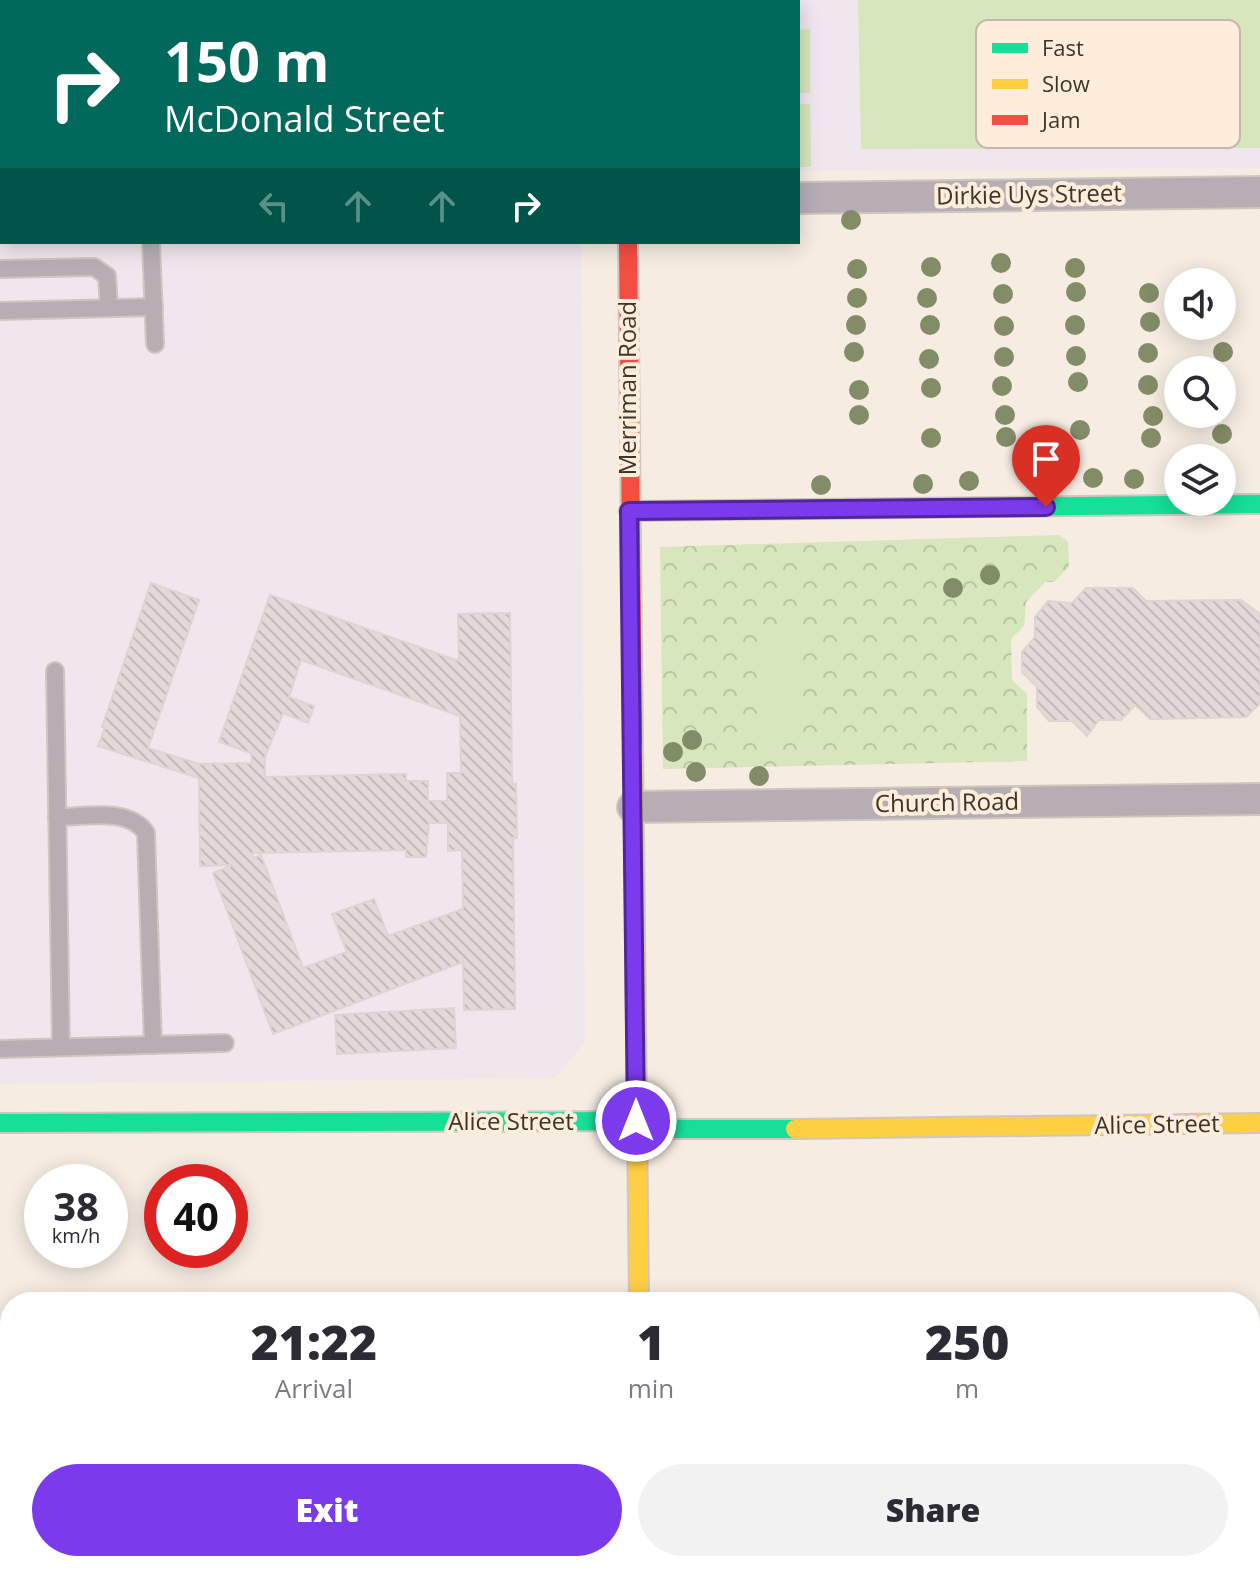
<!DOCTYPE html>
<style>
:root{--surface:#fff;--page:#f2f2f3;--text:#2b2b33;--muted:#7c7c81;--accent:#7c3aed}
body{margin:0;font-family:"Open Sans",sans-serif;background:var(--page);color:var(--text);height:100vh;display:flex;flex-direction:column;font-size:30px;white-space:nowrap}
*{box-sizing:border-box;margin:0}
p{font-size:26px;color:var(--muted)}
.icon{flex:none;width:44px;height:44px;fill:none;stroke:currentColor;stroke-width:2;stroke-linecap:round;stroke-linejoin:round}
.map{position:relative;flex:1;overflow:hidden}
.details{position:absolute;left:0px;top:1292px;width:1260px;height:280px;display:flex;flex-direction:column;background:var(--surface);border-radius:32px 32px 0 0;box-shadow:0 4px 20px #0003}
.details>*{flex:none}
.guide{position:absolute;left:0px;top:0px;width:800px;height:244px;box-shadow:0 4px 20px #0003;background:#00695c;color:#fff;overflow:hidden}
.fabs{position:absolute;left:1164px;top:268px;display:grid;gap:16px}
.fabs a{display:grid;place-items:center;width:72px;height:72px;border-radius:50%;background:var(--surface);box-shadow:0 4px 20px #0003;font-size:40px}
.speed{position:absolute;left:24px;top:1164px;display:flex;gap:16px;font-size:40px;font-weight:700;text-align:center}
.speed>*{display:grid;place-content:center;width:104px;height:104px;border-radius:50%;background:var(--surface);box-shadow:0 4px 20px #0003;line-height:1}
.speed small{font-size:20px;font-weight:400}
.speed .limit{border:12px solid #d22;background:#fff;color:#111}
.pin{position:absolute;display:grid;place-items:center;width:68px;height:68px;color:#fff;margin:-82px -34px;border-radius:50% 50% 50% 0;rotate:-45deg;box-shadow:0 0 8px #0007}
.pin .icon{rotate:45deg}
.me{position:absolute;width:88px;margin:-44px;rotate:0deg;stroke-linejoin:round;filter:drop-shadow(0 0 6px #0008)}
.turn{display:flex;align-items:center;gap:28px;height:168px;padding:0 32px;font-size:36px}
.turn .icon{width:104px;height:104px;stroke-width:2.5}
.turn b{display:block;font-size:56px;line-height:68px}
.lanes{display:flex;align-items:center;height:76px;padding:0 32px;background:#0003;justify-content:center;gap:40px;direction:ltr}
.lanes .off{opacity:.35}
.eta{display:flex;justify-content:space-evenly;align-items:center;height:136px;text-align:center}
.eta b{font-size:48px;font-weight:800;line-height:56px}
.button{display:flex;gap:16px;margin-top:auto;padding:16px 32px}
.button a{flex:1;height:92px;border-radius:48px;background:var(--accent);color:#fff;font-size:32px;font-weight:800;line-height:92px;text-align:center}
.button a+a{background:var(--page);color:var(--text)}
.map>svg:first-child{display:block}
.education{fill:#f0e6ed}
.park{fill:url(#park-crowns)}
.pitch{fill:#d7e6bc}
.building{fill:url(#building-back-hatch);stroke:#ddd4d4;stroke-width:2;fill-rule:evenodd}
.lines{fill:none;stroke-linecap:round;stroke-linejoin:round}
.lane-casing{stroke:#cfc7bf;stroke-width:20}
.street-casing{stroke:#cfc7bf;stroke-width:34}
.fast-casing{stroke:#cfc7bf;stroke-width:22}
.slow-casing{stroke:#cfc7bf;stroke-width:22}
.jam-casing{stroke:#cfc7bf;stroke-width:22}
.lane{stroke:#b6aeb3;stroke-width:16}
.street{stroke:#b6aeb3;stroke-width:30}
.fast{stroke:#16e098;stroke-width:18}
.slow{stroke:#ffcf43;stroke-width:18}
.jam{stroke:#f24e42;stroke-width:18}
.tree{fill:#828c66}
.route-casing{stroke:#51269a;stroke-width:20}
.route{stroke:#7c3aed;stroke-width:14}
.labels{text-anchor:middle;stroke-width:8;stroke-linejoin:round;paint-order:stroke}
.street-label{font-size:24px;fill:#3d352c;stroke:#feedda}
.key{fill:#feedda;stroke:#c4b6a6;stroke-width:2}
.key-label{font-size:22px;fill:#3d352c}
</style>
<div class="map">
<svg width="1260" height="1572" viewBox="0 0 1260 1572">
<defs>
<pattern id="park-crowns" width="20" height="18" patternUnits="userSpaceOnUse" patternTransform="scale(2)"><rect width="20" height="18" fill="#d7e6bc"/><path d="M2 6a3 3 0 1 1 6 0M12 15a3 3 0 1 1 6 0" fill="none" stroke="#b9c6a2"/></pattern>
<pattern id="building-back-hatch" width="6" height="6" patternUnits="userSpaceOnUse" patternTransform="scale(2)"><rect width="6" height="6" fill="#e2d9d8"/><path d="M-1 5l2 2M0 0l6 6M5-1l2 2" fill="none" stroke="#c3bbba"/></pattern>
</defs>
<rect width="100%" height="100%" fill="#f6ece2"/>
<g class="education">
<polygon points="668,0 1260,0 1260,168 798,171 798,2"/>
<polygon points="0,234 2,242 581,242 585,1042 555,1078 0,1084"/>
</g>
<polygon class="park" points="1059,535 1068,542 1069,567 1054,582 1045,582 1026,602 1024,626 1011,639 1012,680 1027,694 1027,761 663,769 660,547"/>
<g class="pitch">
<polygon points="858,0 1260,0 1260,148 861,149"/>
<polygon points="810,29 810,93 798,93 798,30"/>
<polygon points="798,104 810,104 811,167 798,167"/>
<polygon points="799,634 803,732 761,735 757,636"/>
</g>
<g class="building">
<path d="M151,583L199,600L148,748L199,764L252,763L251,753L219,742L270,595L459,661L458,614L510,613L512,784H516L517,838H513L515,1009L464,1010L463,962L273,1034L213,873L233,865L200,866L199,778L98,746L105,728L102,727ZM301,660L460,716L461,773H447V801H428V781H406V774L265,777V757L283,713L308,723L314,706L289,697ZM429,823H448V851L462,850L463,909L388,936L374,899L332,914L347,952L303,968L261,855L253,858V853L406,850V857H426Z"/>
<polygon points="1086,588 1133,588 1146,601 1241,600 1260,614 1260,704 1246,717 1150,719 1135,705 1121,720 1099,720 1087,736 1072,721 1049,721 1037,707 1037,687 1022,672 1022,652 1035,637 1035,617 1048,601 1072,603"/>
<polygon points="454,1008 456,1048 337,1054 335,1015"/>
</g>
<g class="lines">
<defs>
<g id="lane">
<polyline points="151,242 155,344"/>
<polyline points="0,269 94,267 107,276 109,307"/>
<polyline points="0,311 154,307"/>
<polyline points="55,671 61,1047"/>
<path d="M57,817C85,817 129,807 146,833L153,1045"/>
<polyline points="0,1049 225,1043"/>
</g>
<g id="street">
<polyline points="625,0 625,2"/>
<polyline points="798,198 1260,192"/>
<polyline points="0,207 2,207"/>
<polyline points="633,807 1260,799"/>
<polyline points="1250,1436 1260,1435"/>
<polyline points="0,1450 10,1450"/>
<polyline points="643,1562 643,1572"/>
</g>
<g id="fast">
<polyline points="629,511 1260,504"/>
<polyline points="0,1123 636,1121 661,1129 795,1129"/>
</g>
<g id="slow">
<polyline points="633,742 639,1302"/>
<polyline points="795,1129 1260,1123"/>
</g>
<polyline id="jam" points="628,242 633,742"/>
</defs>
<use href="#lane" class="lane-casing"/>
<use href="#street" class="street-casing"/>
<use href="#fast" class="fast-casing"/>
<use href="#slow" class="slow-casing"/>
<use href="#jam" class="jam-casing"/>
<use href="#lane" class="lane"/>
<use href="#street" class="street"/>
<use href="#fast" class="fast"/>
<use href="#slow" class="slow"/>
<use href="#jam" class="jam"/>
</g>
<g class="tree">
<circle cx="851" cy="220" r="10"/>
<circle cx="1001" cy="263" r="10"/>
<circle cx="931" cy="267" r="10"/>
<circle cx="1075" cy="268" r="10"/>
<circle cx="857" cy="269" r="10"/>
<circle cx="1076" cy="292" r="10"/>
<circle cx="1149" cy="293" r="10"/>
<circle cx="1003" cy="294" r="10"/>
<circle cx="857" cy="298" r="10"/>
<circle cx="927" cy="298" r="10"/>
<circle cx="1150" cy="322" r="10"/>
<circle cx="856" cy="325" r="10"/>
<circle cx="930" cy="325" r="10"/>
<circle cx="1075" cy="325" r="10"/>
<circle cx="1004" cy="326" r="10"/>
<circle cx="854" cy="352" r="10"/>
<circle cx="1223" cy="352" r="10"/>
<circle cx="1148" cy="353" r="10"/>
<circle cx="1076" cy="356" r="10"/>
<circle cx="1004" cy="357" r="10"/>
<circle cx="929" cy="359" r="10"/>
<circle cx="1078" cy="382" r="10"/>
<circle cx="1148" cy="385" r="10"/>
<circle cx="1002" cy="386" r="10"/>
<circle cx="931" cy="388" r="10"/>
<circle cx="859" cy="390" r="10"/>
<circle cx="859" cy="415" r="10"/>
<circle cx="1005" cy="415" r="10"/>
<circle cx="1153" cy="416" r="10"/>
<circle cx="1080" cy="430" r="10"/>
<circle cx="1222" cy="434" r="10"/>
<circle cx="1006" cy="437" r="10"/>
<circle cx="931" cy="438" r="10"/>
<circle cx="1151" cy="438" r="10"/>
<circle cx="1093" cy="478" r="10"/>
<circle cx="1134" cy="479" r="10"/>
<circle cx="969" cy="481" r="10"/>
<circle cx="923" cy="484" r="10"/>
<circle cx="821" cy="485" r="10"/>
<circle cx="990" cy="575" r="10"/>
<circle cx="953" cy="588" r="10"/>
<circle cx="692" cy="740" r="10"/>
<circle cx="673" cy="752" r="10"/>
<circle cx="696" cy="772" r="10"/>
<circle cx="759" cy="776" r="10"/>
</g>
<g class="lines">
<defs>
<polyline id="route" points="636,1121 629,511 1046,507"/>
</defs>
<use href="#route" class="route-casing"/>
<use href="#route" class="route"/>
</g>
<g class="labels">
<g class="street-label">
<text transform="translate(1029 195) rotate(-1)" y="8">Dirkie Uys Street</text>
<text transform="translate(628 388) rotate(-90)" y="8">Merriman Road</text>
<text transform="translate(947 803) rotate(-1)" y="8">Church Road</text>
<text x="511" y="1130">Alice Street</text>
<text transform="translate(1157 1125) rotate(-1)" y="8">Alice Street</text>
</g>
</g>
<rect x="976" y="20" width="264" height="128" rx="12" class="key"/>
<rect x="992" y="43" width="36" height="10" fill="#16e098"/>
<rect x="992" y="79" width="36" height="10" fill="#ffcf43"/>
<rect x="992" y="115" width="36" height="10" fill="#f24e42"/>
<g class="key-label">
<text x="1042" y="56">Fast</text>
<text x="1042" y="92">Slow</text>
<text x="1042" y="128">Jam</text>
</g>
</svg>
<div class="fabs">
<a><svg class="icon" aria-label="sound" viewBox="0 0 24 24"><path d="M4 9h4l5-4v14l-5-4H4zM17 9q2 3 0 6"/></svg></a>
<a><svg class="icon" aria-label="search" viewBox="0 0 24 24"><circle cx="10" cy="10" r="6"/><path d="M15 15l6 6"/></svg></a>
<a><svg class="icon" aria-label="layers" viewBox="0 0 24 24"><path d="M12 4l9 5-9 5-9-5zM3 14l9 5 9-5"/></svg></a>
</div>
<div class="speed"><div>38<small>km/h</small></div><div class="limit">40</div></div>
<div class="pin" style="left:1046px;top:507px;background:#d93025"><svg class="icon" aria-label="arrive" viewBox="0 0 24 24"><path d="M6 21V4h12l-3 4 3 4H6"/></svg></div>
<svg class="me" style="left:636px;top:1121px" viewBox="-20 -20 40 40"><circle r="17" fill="#7c3aed" stroke="#fff" stroke-width="3"/><path d="M0-11L8 9 0 5-8 9z" fill="#fff"/></svg>
<div class="guide">
<div class="turn"><svg class="icon" aria-label="right" viewBox="0 0 24 24"><path d="M7 20v-9h11M14 6l5 5-5 5"/></svg><div><b>150 m</b>McDonald Street</div></div>
<div class="lanes"><svg class="icon off" aria-label="left" viewBox="0 0 24 24"><path d="M17 20v-9H6M10 6l-5 5 5 5"/></svg><svg class="icon off" aria-label="ahead" viewBox="0 0 24 24"><path d="M12 20V5M6 11l6-6 6 6"/></svg><svg class="icon off" aria-label="ahead" viewBox="0 0 24 24"><path d="M12 20V5M6 11l6-6 6 6"/></svg><svg class="icon" aria-label="right" viewBox="0 0 24 24"><path d="M7 20v-9h11M14 6l5 5-5 5"/></svg></div>
</div>
<section class="details">
<div class="eta">
<div><b>21:22</b><p>Arrival</p></div>
<div><b>1</b><p>min</p></div>
<div><b>250</b><p>m</p></div>
</div>
<div class="button"><a>Exit</a><a>Share</a></div>
</section>
</div>
